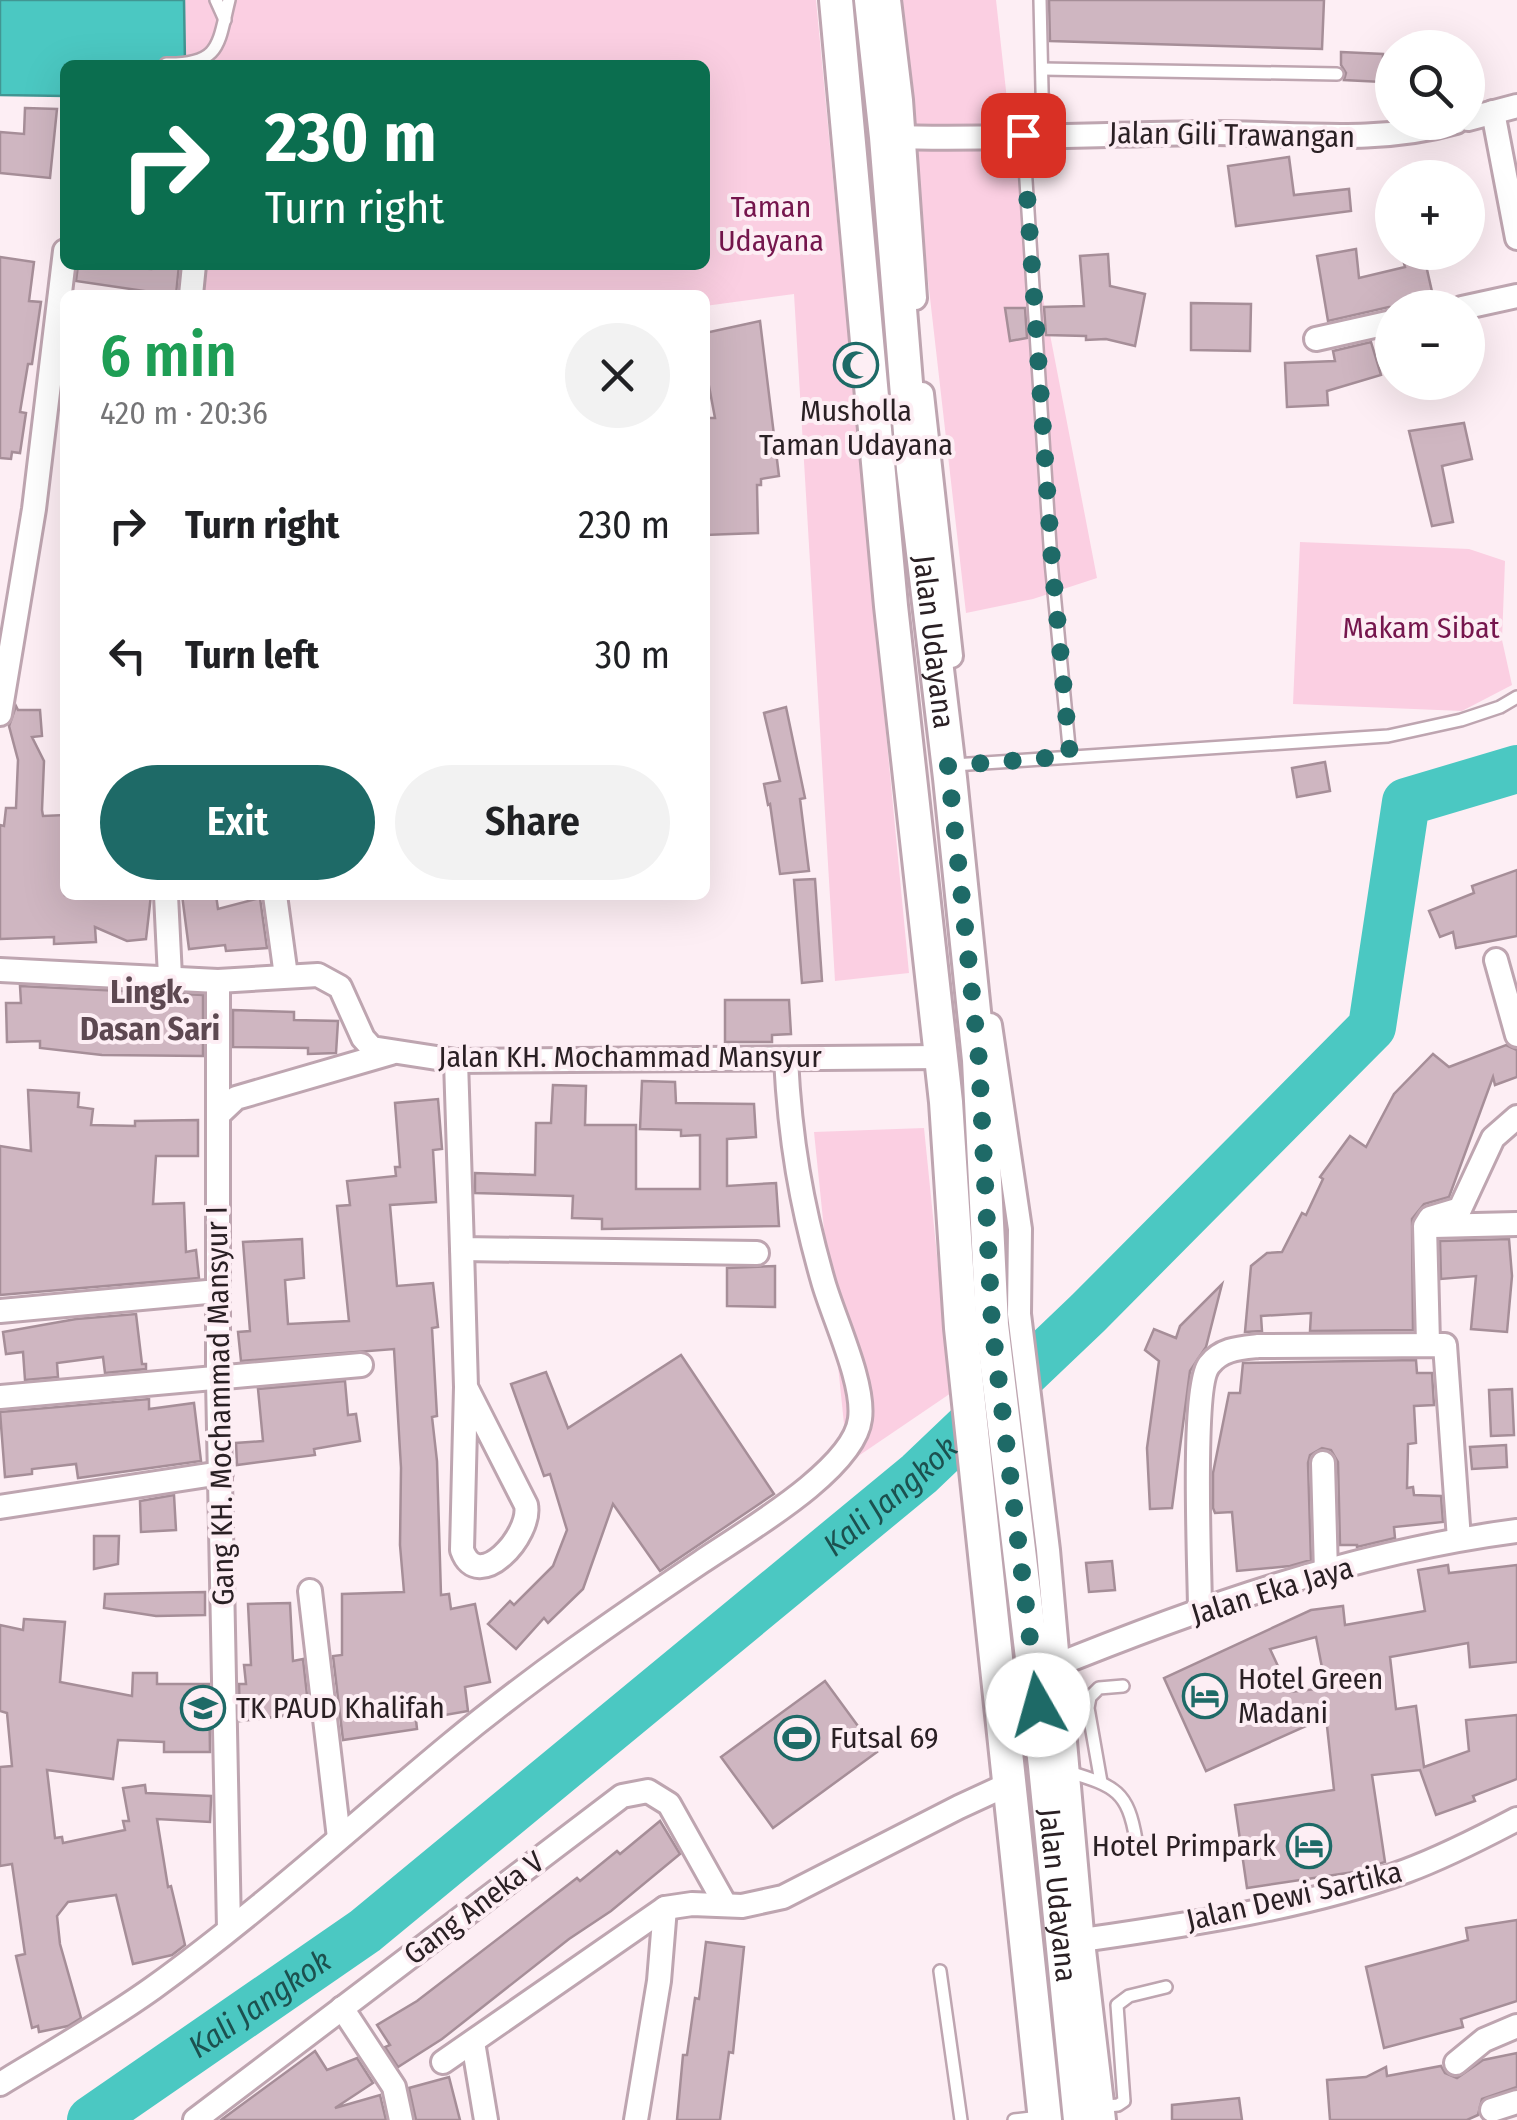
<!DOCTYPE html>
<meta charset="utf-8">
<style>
:root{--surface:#fff;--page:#f2f2f2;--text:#202124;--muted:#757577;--accent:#1e6a67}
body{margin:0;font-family:"Fira Sans Condensed",sans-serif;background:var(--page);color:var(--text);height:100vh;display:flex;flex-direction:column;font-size:38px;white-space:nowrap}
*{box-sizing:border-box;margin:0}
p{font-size:32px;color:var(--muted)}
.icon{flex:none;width:55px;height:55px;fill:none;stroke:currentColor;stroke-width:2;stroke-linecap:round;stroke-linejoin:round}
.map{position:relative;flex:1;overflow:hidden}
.drawer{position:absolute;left:60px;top:290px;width:650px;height:610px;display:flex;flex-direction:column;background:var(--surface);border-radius:15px;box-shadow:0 10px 40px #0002}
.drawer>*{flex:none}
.banner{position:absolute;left:60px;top:60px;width:650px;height:210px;border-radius:15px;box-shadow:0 10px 40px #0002;background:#0b6e4f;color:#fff;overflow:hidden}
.controls{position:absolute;left:1375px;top:30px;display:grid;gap:20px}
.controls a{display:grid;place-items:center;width:110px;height:110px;border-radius:50%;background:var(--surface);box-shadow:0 10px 40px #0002;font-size:50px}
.pin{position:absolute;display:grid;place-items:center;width:85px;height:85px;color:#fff;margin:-42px;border-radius:20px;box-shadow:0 5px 15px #0006}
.me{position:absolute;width:110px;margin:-55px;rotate:353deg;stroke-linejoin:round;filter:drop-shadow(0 0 8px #0008)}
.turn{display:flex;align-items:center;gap:35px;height:210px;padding:0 40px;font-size:45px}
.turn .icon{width:130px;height:130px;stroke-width:2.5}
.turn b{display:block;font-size:70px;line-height:85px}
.round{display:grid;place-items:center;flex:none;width:105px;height:105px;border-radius:52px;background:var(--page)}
.overview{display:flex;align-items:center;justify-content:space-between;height:170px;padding:0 40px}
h1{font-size:60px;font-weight:600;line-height:75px;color:#1e9e55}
.action{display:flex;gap:20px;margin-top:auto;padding:20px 40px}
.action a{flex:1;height:115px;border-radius:60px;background:var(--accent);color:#fff;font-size:40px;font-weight:600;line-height:115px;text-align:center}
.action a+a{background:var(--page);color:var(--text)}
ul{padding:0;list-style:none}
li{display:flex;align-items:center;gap:30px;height:130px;padding:0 40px}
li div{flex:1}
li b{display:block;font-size:38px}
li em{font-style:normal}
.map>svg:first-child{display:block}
.green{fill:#fbcfe2}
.water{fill:#4bc8c2;stroke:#419693;stroke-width:2.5}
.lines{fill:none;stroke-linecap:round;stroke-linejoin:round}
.river{stroke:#4bc8c2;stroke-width:48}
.building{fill:#cfb6c1;stroke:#a68e98;stroke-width:2.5;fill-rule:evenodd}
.lane-casing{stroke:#bea5b0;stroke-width:16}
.street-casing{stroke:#bea5b0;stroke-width:28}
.secondary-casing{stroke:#bea5b0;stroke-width:38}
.lane{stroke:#fff;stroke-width:11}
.street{stroke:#fff;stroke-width:22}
.secondary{stroke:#fff;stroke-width:32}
.route{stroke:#1e6a67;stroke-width:18;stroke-dasharray:0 32.4}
.labels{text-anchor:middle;stroke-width:8;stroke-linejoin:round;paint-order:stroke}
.street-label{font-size:30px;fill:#2a2024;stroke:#fdeef4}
.park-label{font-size:30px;fill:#75164d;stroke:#fdeef4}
.poi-label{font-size:30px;fill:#2a2024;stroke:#fdeef4;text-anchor:start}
.neighbourhood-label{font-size:32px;font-weight:bold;fill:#5d4851;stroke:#fdeef4}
.water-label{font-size:32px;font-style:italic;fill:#1c514f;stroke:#fdeef4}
</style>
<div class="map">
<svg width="1517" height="2120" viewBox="0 0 1517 2120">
<rect width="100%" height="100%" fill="#fdeef4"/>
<g class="green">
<polygon points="184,0 816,0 909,973 835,981 794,294 705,306 705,295 192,295 196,265 705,265 705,65 185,65"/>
<polygon points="896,0 996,0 1010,127 1097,578 1033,599 966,613"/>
<polygon points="1300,542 1469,549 1505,561 1502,640 1512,685 1462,711 1293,704"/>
<polygon points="924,1128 951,1393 848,1463 814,1132"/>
</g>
<polygon class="water" points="0,0 184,0 185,65 65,65 65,96 0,95"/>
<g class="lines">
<path class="river" id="s1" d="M91,2120L365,1931L919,1474L1088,1313L1372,1027L1406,802L1517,769"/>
</g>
<g class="building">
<polygon points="1049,0 1324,0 1322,49 1050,41"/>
<polygon points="1341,52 1383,54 1382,82 1344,80 1346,73 1341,65"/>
<polygon points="25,108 57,109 50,178 0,173 0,132 24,134"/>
<polygon points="1289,157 1294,195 1349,189 1351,211 1236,226 1228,166"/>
<polygon points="1356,249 1359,278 1405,267 1401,252 1423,252 1433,296 1404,302 1405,308 1389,307 1328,321 1317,256"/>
<polygon points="1108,254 1110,286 1145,294 1135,346 1106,339 1086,340 1086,336 1046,335 1044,307 1084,306 1080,256"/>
<polygon points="0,257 34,262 29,301 41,302 32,364 28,364 20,412 26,413 20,453 12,452 11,459 0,458"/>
<polygon points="78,265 151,269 151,265 179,265 176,295 150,295 151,292 76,281"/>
<polygon points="1191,303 1251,304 1250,351 1191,350"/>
<polygon points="1005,308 1025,308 1027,338 1010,341"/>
<polygon points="760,321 779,476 761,479 761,485 757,485 758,533 705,535 705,418 715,418 705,365 705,333"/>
<polygon points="1371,342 1381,375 1327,391 1328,405 1287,407 1285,363 1335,361 1333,351"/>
<polygon points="1464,423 1472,459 1442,466 1453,522 1432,526 1409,431"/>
<polygon points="16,706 18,710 40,710 42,736 32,737 44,761 42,810 43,816 65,815 65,895 151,895 146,939 127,941 95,927 96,942 54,944 54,937 0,939 0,825 4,826 6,808 16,808 18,760 9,726"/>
<polygon points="786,707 805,798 800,799 809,871 780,874 770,804 768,805 764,784 780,781 764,713"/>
<polygon points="1325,762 1330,791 1297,797 1292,768"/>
<polygon points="1517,870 1517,936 1456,948 1453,932 1440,937 1429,911 1474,893 1472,886"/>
<polygon points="815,879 822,981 802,983 794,880"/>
<polygon points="182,895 216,895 218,909 260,898 267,948 226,951 225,945 189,949"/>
<polygon points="20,986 203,995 203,1056 102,1055 40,1048 40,1041 7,1042 6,1003 21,1003"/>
<polygon points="725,1000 789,1000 791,1034 772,1035 772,1042 725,1042"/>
<polygon points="233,1010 294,1012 294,1020 338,1021 336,1053 308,1054 308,1048 233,1047"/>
<polygon points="1506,1045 1517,1050 1517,1077 1495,1085 1493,1077 1449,1197 1424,1204 1412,1219 1413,1330 1310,1331 1311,1313 1261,1316 1262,1331 1245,1332 1251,1266 1267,1253 1282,1252 1302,1213 1306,1215 1323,1179 1320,1177 1350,1136 1366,1147 1394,1094 1433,1054 1449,1067"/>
<polygon points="642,1081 675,1082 676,1103 754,1104 756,1137 727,1139 727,1186 776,1183 779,1226 602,1229 602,1219 572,1218 573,1196 475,1193 475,1173 535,1175 536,1123 551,1123 553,1085 586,1086 585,1125 636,1125 636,1189 700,1189 700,1135 681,1136 681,1130 640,1129"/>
<polygon points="28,1090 79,1093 78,1107 93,1109 91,1125 135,1126 135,1121 198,1120 198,1156 156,1156 153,1204 184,1203 186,1252 196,1250 199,1278 0,1295 0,1146 31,1151"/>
<polygon points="438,1099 442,1149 433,1150 436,1202 390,1205 397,1286 433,1283 438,1327 432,1328 437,1416 432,1417 437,1461 441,1595 449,1594 451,1609 475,1604 490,1682 465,1687 468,1711 416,1720 417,1729 343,1740 333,1656 342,1655 342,1594 404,1592 400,1545 401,1468 394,1349 241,1361 238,1332 250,1331 243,1242 302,1239 304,1278 285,1280 288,1324 349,1321 337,1206 350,1205 347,1181 396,1176 395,1167 400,1167 395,1103"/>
<polygon points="1509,1239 1512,1276 1507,1332 1471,1329 1476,1276 1441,1279 1440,1241"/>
<polygon points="775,1266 775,1307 727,1306 727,1268"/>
<polygon points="1222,1284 1206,1347 1190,1371 1172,1508 1150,1509 1147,1448 1159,1361 1145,1350 1154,1329 1176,1338 1180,1326"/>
<polygon points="136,1314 142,1364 146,1364 146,1369 105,1373 103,1357 57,1363 58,1377 25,1380 23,1352 6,1354 3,1332 76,1319"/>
<polygon points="681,1355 774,1494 660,1571 613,1504 583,1589 548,1623 544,1618 516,1649 488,1624 510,1601 514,1605 553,1566 567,1530 550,1474 544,1476 511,1384 546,1372 568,1428"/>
<polygon points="1416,1360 1417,1373 1432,1373 1434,1405 1414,1406 1416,1443 1408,1444 1407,1488 1413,1487 1414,1495 1441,1496 1443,1522 1394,1527 1395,1538 1357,1547 1357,1545 1340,1545 1338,1462 1331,1450 1322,1448 1310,1455 1308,1463 1311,1560 1290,1566 1237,1571 1232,1512 1215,1513 1213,1508 1213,1473 1229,1393 1240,1393 1243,1363"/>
<polygon points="345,1381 348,1415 356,1414 360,1441 314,1449 315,1455 237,1465 236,1443 263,1441 258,1389"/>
<polygon points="1512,1389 1514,1435 1491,1436 1489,1390"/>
<polygon points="149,1399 149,1409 194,1403 201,1461 78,1478 76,1464 32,1469 32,1474 5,1477 0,1412"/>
<polygon points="1506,1445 1507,1467 1472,1469 1470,1447"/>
<polygon points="174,1495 176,1530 141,1532 140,1501"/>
<polygon points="94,1536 119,1536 118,1564 94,1569"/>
<polygon points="1112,1561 1115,1590 1089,1592 1086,1563"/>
<path d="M1448,1565L1449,1573L1517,1565V1662L1470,1667L1468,1643L1390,1657L1396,1709L1416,1706L1424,1767L1469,1751L1466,1720L1517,1715V1779L1473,1796L1475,1801L1436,1815L1420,1770L1372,1775L1385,1862L1354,1872L1247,1888L1235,1805L1334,1790L1326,1717L1206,1771L1164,1678L1311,1610L1343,1606L1345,1625L1425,1611L1418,1570ZM1316,1637L1326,1688L1290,1692L1270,1649Z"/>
<polygon points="205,1592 205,1615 156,1616 104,1608 105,1594"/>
<polygon points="290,1603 293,1661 303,1659 309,1713 240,1721 239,1684 246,1684 244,1665 251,1665 248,1604"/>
<polygon points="24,1619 65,1622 60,1682 132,1696 133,1673 157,1673 157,1684 209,1684 210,1752 164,1752 164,1742 118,1740 113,1779 47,1770 55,1838 62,1837 63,1843 125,1830 123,1821 129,1821 123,1788 145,1785 146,1793 211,1796 211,1800 210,1822 157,1819 168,1887 171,1886 185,1945 172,1955 133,1964 116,1895 68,1902 57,1916 60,1944 81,2018 68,2026 39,2032 38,2026 32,2028 16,1956 25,1954 12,1864 0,1866 0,1767 12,1766 7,1713 0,1711 0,1625 23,1630"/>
<polygon points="825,1681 877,1752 773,1828 721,1757"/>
<polygon points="660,1821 680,1854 611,1911 569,1939 442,2039 398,2067 385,2047 390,2045 377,2025 417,2001 577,1878 580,1881 617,1851 620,1854"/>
<polygon points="1517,1920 1517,2001 1461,2019 1463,2027 1384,2048 1366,1967 1468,1940 1466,1928"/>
<polygon points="706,1942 744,1947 733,2053 729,2052 720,2120 677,2120 683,2055 687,2055 695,1998 699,1999"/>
<polygon points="315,2051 327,2070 357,2058 373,2083 335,2108 380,2095 386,2120 221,2120"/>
<polygon points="1517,2053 1517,2087 1482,2099 1478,2115 1467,2120 1330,2120 1327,2080 1366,2077 1386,2067 1387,2076 1441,2066 1445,2073 1457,2078 1483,2060"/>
<polygon points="449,2077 460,2120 416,2120 409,2088"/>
<polygon points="1239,2098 1242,2120 1172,2120 1172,2105"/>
</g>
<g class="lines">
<defs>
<g id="lane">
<polyline points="216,0 225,20"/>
<polyline points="1040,0 1043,134"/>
<path d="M166,64C221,65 218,44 229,0"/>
<polyline points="1042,69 1337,74"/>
<polyline points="1023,135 1051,561 1070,757"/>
<polyline points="954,765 1388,736 1461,720 1500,707 1517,697"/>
<path d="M1069,1772C1115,1786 1128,1791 1136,1840"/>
<polyline points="1101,1782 1088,1708 1090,1697 1099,1688 1123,1686"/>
<polyline points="940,1971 961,2120"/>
<polyline points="1098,2107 1118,2105 1124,2101 1117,2005 1129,1996 1166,1987"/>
<polyline points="1014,2120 1040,2117"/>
</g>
<g id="street">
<polyline points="889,0 901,100 915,298"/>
<polyline points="1493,112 1517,238"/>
<polyline points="1468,119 1517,106"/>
<path d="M891,137C998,140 1106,134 1213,133C1295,133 1376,145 1456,122"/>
<polyline points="191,295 194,265"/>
<polyline points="1462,308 1517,296"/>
<polyline points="1316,339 1392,322"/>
<polyline points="922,394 951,656"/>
<polyline points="0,714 34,509 65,251"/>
<polyline points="166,895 170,977"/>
<polyline points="275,895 286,976"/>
<polyline points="1496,960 1517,1035"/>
<polyline points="0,970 218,981 318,975 340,987 363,1038 372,1048 456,1061 942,1057"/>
<polyline points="218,981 218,1380 229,1929"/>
<polyline points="990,1025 1020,1229 1019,1314 1048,1550 1082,1933 1104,2120"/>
<polyline points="456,1061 462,1249 757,1253"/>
<polyline points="218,1115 236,1098 391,1053"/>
<polyline points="1433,1226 1517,1224"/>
<path d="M462,1249L466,1387L462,1550C478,1595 532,1535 526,1505L466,1387"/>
<polyline points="0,1311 218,1291"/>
<polyline points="1428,1343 1425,1226 1430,1218 1460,1209 1493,1138 1517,1117"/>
<polyline points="0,1397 361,1365"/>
<polyline points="1323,1463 1326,1573"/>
<polyline points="0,1507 221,1473"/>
<polyline points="310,1591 339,1838"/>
<path d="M1200,1611C1200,1571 1191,1388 1209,1365C1221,1349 1239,1348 1258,1346L1445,1345L1459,1539"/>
<path d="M1047,1669C1197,1608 1355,1552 1517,1531"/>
<path d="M1069,1942C1178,1926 1303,1909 1406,1871C1444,1857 1481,1838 1517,1819"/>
<polyline points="342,2008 394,2087 401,2120"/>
<polyline points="473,2042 486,2120"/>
<polyline points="443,2062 665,1908 692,1904 742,1906 783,1897 959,1807 1011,1783"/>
<polyline points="1456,2063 1484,2040 1517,2026"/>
<path d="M0,2084C51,2053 104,2023 153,1988C257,1913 352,1826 451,1744C531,1678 615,1620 701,1562C742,1534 854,1470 860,1419C865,1383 833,1317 823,1281C801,1204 790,1139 786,1059"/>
<polyline points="1492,2110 1517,2102"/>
<polyline points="195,2120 622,1796 648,1791 669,1804 725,1904"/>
<polyline points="636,2120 659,1981 665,1908"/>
</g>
<g id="secondary">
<polyline points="836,0 891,606 946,1102 961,1328 1045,2120"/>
<path id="s2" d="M871,0L886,137L913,469L950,778L979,1060L992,1325L1045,1766L1080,2120"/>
</g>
</defs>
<use href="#lane" class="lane-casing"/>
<use href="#street" class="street-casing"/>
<use href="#secondary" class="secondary-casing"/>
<use href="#lane" class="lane"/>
<use href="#street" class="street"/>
<use href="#secondary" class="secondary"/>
</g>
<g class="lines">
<polyline class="route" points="1023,135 1052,561 1070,756 948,766 979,1060 992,1325 1038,1705"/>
</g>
<defs>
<symbol id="mosque-ring" viewBox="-11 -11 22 22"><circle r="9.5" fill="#fdeef4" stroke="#1e6a67" stroke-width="1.5"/><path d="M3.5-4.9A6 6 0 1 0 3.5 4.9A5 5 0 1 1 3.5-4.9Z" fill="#1e6a67"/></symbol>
<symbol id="hotel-ring" viewBox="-11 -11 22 22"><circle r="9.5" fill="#fdeef4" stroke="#1e6a67" stroke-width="1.5"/><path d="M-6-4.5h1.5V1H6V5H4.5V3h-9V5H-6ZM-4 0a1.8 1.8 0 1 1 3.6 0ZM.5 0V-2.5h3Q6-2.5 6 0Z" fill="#1e6a67"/></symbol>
<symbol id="school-ring" viewBox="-11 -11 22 22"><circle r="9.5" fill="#fdeef4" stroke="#1e6a67" stroke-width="1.5"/><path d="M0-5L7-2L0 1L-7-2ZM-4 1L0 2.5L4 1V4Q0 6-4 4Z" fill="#1e6a67"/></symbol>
<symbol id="stadium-ring" viewBox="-11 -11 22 22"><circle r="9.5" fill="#fdeef4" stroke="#1e6a67" stroke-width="1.5"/><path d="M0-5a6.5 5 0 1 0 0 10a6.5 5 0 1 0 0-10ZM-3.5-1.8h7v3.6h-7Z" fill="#1e6a67"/></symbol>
</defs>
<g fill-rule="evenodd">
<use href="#mosque-ring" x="831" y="340" width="50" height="50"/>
<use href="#hotel-ring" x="1180" y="1671" width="50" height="50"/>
<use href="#school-ring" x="178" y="1683" width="50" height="50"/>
<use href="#stadium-ring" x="772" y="1713" width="50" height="50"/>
<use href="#hotel-ring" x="1284" y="1821" width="50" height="50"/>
</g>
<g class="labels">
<g class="street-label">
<text transform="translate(1232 135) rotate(1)" y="10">Jalan Gili Trawangan</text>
<text dy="10" stroke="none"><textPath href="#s2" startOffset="645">Jalan Udayana</textPath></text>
<text x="630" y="1067">Jalan KH. Mochammad Mansyur</text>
<text transform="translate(220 1406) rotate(-91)" y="10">Gang KH. Mochammad Mansyur I</text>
<text transform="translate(1272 1591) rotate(-17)" y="10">Jalan Eka Jaya</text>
<text dy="10" stroke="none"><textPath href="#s2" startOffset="1905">Jalan Udayana</textPath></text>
<text transform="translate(1294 1896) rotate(-13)" y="10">Jalan Dewi Sartika</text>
<text transform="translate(474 1908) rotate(-37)" y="10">Gang Aneka V</text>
</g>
<g class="park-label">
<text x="771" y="217">Taman<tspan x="771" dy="34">Udayana</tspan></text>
<text x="1421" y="638">Makam Sibat</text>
</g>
<g class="poi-label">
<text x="856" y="421" text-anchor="middle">Musholla<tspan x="856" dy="34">Taman Udayana</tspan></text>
<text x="1238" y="1689">Hotel Green<tspan x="1238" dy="34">Madani</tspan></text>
<text x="236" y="1718">TK PAUD Khalifah</text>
<text x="830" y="1748">Futsal 69</text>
<text x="1276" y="1856" text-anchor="end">Hotel Primpark</text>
</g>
<g class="neighbourhood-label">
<text x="150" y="1003">Lingk.<tspan x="150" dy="37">Dasan Sari</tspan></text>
</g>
<g class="water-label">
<text dy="11" stroke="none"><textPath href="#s1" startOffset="1015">Kali Jangkok</textPath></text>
<text dy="11" stroke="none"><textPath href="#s1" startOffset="205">Kali Jangkok</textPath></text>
</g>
</g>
</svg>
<div class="controls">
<a><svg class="icon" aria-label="search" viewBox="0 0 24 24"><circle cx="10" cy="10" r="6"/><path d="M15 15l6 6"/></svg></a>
<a>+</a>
<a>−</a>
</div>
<div class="pin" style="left:1023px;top:135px;background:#d93025"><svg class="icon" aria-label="arrive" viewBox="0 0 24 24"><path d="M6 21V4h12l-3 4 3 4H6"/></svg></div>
<svg class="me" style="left:1038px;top:1705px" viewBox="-20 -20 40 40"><circle r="19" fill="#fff"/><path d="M0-13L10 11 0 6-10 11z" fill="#1e6a67"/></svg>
<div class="banner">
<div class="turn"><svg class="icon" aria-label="right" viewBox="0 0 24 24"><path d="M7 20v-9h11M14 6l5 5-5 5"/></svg><div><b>230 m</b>Turn right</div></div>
</div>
<section class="drawer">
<div class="overview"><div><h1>6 min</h1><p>420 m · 20:36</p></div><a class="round"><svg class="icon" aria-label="close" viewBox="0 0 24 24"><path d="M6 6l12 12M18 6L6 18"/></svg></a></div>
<ul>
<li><svg class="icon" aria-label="right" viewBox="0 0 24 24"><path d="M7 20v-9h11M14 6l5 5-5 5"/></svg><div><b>Turn right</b></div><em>230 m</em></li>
<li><svg class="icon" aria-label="left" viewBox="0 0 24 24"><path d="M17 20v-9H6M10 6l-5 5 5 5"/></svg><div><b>Turn left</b></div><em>30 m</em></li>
</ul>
<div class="action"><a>Exit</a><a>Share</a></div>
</section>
</div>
